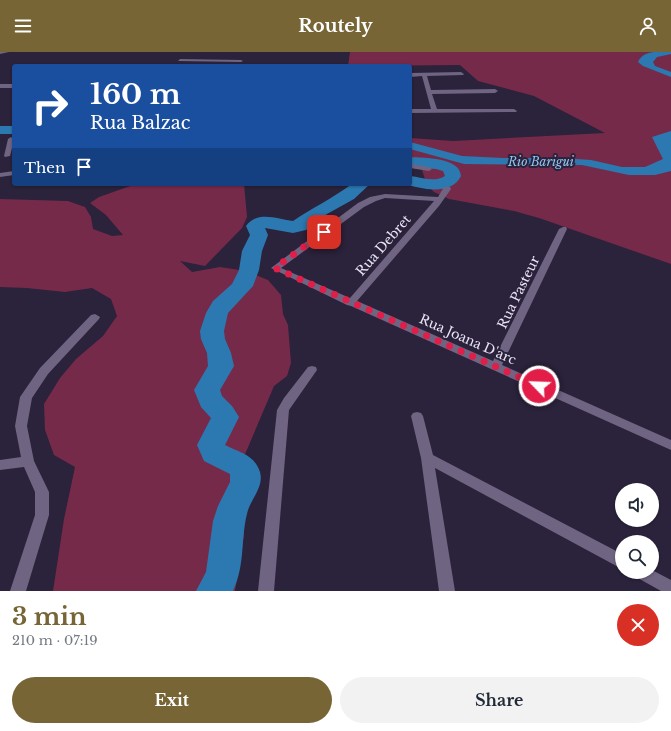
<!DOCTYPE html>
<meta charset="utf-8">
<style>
:root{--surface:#fff;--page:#f2f2f3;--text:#1f2937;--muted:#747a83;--accent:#776536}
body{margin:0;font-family:"Libre Baskerville",serif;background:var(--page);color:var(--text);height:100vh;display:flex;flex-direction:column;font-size:15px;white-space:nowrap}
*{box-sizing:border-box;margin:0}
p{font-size:13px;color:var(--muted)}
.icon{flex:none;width:22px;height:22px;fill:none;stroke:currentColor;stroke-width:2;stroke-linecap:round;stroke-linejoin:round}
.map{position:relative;height:539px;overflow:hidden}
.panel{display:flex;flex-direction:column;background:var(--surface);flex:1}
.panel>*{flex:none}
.top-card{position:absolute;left:12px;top:12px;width:400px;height:122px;border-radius:4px;box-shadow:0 1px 3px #0004;background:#1a4fa0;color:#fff;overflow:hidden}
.controls{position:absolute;left:615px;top:431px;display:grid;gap:8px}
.controls a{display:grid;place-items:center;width:44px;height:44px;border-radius:50%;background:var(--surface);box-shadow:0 1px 3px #0004;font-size:20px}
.pin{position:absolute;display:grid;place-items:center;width:34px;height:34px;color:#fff;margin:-17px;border-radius:8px;box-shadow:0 2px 6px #0006}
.me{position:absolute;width:44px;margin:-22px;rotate:294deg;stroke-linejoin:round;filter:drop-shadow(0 0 3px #0008)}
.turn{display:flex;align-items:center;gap:14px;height:84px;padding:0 12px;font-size:18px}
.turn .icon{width:52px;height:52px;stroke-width:2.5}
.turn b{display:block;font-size:28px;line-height:34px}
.then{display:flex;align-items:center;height:38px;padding:0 12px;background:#0003;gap:8px;font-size:15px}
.round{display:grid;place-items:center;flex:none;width:42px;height:42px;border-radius:21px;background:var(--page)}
.summary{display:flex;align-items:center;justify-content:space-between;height:68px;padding:0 12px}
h1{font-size:24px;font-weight:700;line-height:30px;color:var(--accent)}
.cta{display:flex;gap:8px;margin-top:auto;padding:8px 12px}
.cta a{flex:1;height:46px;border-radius:24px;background:var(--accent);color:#fff;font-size:16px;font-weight:700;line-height:46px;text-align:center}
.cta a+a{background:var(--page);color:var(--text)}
header{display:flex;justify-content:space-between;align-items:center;height:52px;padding:0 12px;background:var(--accent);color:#fff;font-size:18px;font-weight:700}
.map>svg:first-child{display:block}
.green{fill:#762a49}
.water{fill:#2c79b1}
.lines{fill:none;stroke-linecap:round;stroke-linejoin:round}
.river{fill:#2c79b1;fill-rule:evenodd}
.minor{fill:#6f6482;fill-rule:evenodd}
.route{stroke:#e11d48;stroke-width:7;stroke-dasharray:0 12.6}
.labels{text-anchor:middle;stroke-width:4;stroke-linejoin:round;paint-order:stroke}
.far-water-label{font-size:12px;font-style:italic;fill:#8fc6f3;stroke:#2b223b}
.street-label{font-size:13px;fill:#eae4f5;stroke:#2b223b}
</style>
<header><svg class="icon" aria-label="menu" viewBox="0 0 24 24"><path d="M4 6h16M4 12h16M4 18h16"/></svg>Routely<svg class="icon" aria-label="person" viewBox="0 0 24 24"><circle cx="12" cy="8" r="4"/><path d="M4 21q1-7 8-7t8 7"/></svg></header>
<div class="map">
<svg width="671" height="539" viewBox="0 0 671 539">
<rect width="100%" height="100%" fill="#2b223b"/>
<g class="green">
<polygon points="350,0 671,0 671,212 539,166 514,159 449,147 434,140 427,133 422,118 410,104 410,86 453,89 605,81 534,44 478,29 460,13 348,14"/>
<polygon points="136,132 244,132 247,165 242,176 205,214 180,209 192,220 220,215 246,219 268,228 281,243 283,262 288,273 291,311 287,324 274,334 243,407 244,483 235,539 53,539 64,467 75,415 54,403 45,378 44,352 60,326 76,307 103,284 117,264 111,247 92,236 65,240 27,236 0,235 0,147 68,149 85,155 91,165 93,177 112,184 123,183 106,163 90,151 99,145"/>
</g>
<g class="water">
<path d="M654,0H671V2L657,5L653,10L655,14L671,20V25L643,14L638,10C641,3 647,1 654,0Z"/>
<polygon points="671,79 671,119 655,123 629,123 582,113 464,112 410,97 410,90 462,104 503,106 561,106 591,108 622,115 645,115 663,107 652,85"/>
</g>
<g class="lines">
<g class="river">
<rect x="0" y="74" width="14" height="8"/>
<path d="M410,105C424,106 460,105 461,124C451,144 422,137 404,132H410V124C421,125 435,131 445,124L443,119L436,117L410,115Z"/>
<path d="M352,132H370L354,147L327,162L306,178L293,181L265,176L268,183L262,199L259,218L253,234L228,261L224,279L225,287L231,301L234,314L220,338L222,344L232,354L239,365L225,393C240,401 254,402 260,420C264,434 252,446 248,458C240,486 246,511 233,539H196L206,520L213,469L218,454L230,430V422L204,409L197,393L211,366L201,355L194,338L208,314L207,301L201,287L200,279L206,261L213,249L232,232L239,218L242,199L250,183L246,174C257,158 278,167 293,169C312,156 333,146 352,132Z"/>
</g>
<g class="minor">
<polygon points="0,0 9,0 0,2"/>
<polygon points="180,7 241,8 243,9 241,10 178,9"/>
<polygon points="461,20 464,22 463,23 427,24 431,38 495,37 498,39 495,41 432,42 437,57 514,57 517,59 516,60 410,61 410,57 431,57 422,24 410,25 410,21"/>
<rect x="0" y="32" width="14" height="4"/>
<polygon points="11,85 14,88 10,104 5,105 4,104 8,87"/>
<polygon points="410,112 429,115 432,117 429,119 410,116"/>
<polygon points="14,119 14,123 0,125 0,121"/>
<path d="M444,135H450L451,137L439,154L357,249L493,309L559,177L563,175H566L567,177L502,313L671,388V398L351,254L347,253L271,216L358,151L370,145L385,142L438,145ZM385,146L434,149L350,246L281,216L364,155L376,149Z"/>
<polygon points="95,262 100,265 99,267 48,322 32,346 27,374 34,409 49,440 49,463 26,539 10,539 35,463 35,440 24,415 0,418 0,408 21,405 15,374 20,345 40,316 91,263"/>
<polygon points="312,314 316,315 317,318 289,358 274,539 258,539 277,358 284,346 308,315"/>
<polygon points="417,360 421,361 423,364 433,403 622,502 622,517 435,416 455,539 439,539 421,406 411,364 413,361"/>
<polygon points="652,518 671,528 671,539 661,539 636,525 633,520 652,520"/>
</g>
</g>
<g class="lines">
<polyline class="route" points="324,180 275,216 539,334"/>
</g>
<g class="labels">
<g class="far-water-label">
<text x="541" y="114">Rio Barigui</text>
</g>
<g class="street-label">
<text transform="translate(383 193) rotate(-49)" y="5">Rua Debret</text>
<text transform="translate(518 240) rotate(-64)" y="5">Rua Pasteur</text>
<text transform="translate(468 287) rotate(24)" y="5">Rua Joana D'arc</text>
</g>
</g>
</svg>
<div class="controls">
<a><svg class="icon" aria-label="sound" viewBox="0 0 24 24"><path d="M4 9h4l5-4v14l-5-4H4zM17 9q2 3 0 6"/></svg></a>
<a><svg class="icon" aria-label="search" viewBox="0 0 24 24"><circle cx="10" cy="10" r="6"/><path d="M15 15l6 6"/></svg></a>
</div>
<div class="pin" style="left:324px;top:180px;background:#d93025"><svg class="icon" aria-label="arrive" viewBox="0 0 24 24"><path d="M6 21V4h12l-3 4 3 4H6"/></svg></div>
<svg class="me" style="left:539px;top:334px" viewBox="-20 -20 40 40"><circle r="17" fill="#e11d48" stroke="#fff" stroke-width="3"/><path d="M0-11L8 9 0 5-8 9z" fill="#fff"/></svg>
<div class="top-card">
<div class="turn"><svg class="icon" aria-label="right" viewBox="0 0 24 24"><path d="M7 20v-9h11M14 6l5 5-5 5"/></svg><div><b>160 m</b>Rua Balzac</div></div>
<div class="then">Then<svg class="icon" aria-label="arrive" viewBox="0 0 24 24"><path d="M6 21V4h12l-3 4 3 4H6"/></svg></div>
</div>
</div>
<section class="panel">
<div class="summary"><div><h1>3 min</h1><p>210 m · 07:19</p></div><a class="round" style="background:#d93025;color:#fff"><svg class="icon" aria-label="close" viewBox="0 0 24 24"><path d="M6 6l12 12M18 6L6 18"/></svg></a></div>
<div class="cta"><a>Exit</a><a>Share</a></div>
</section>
